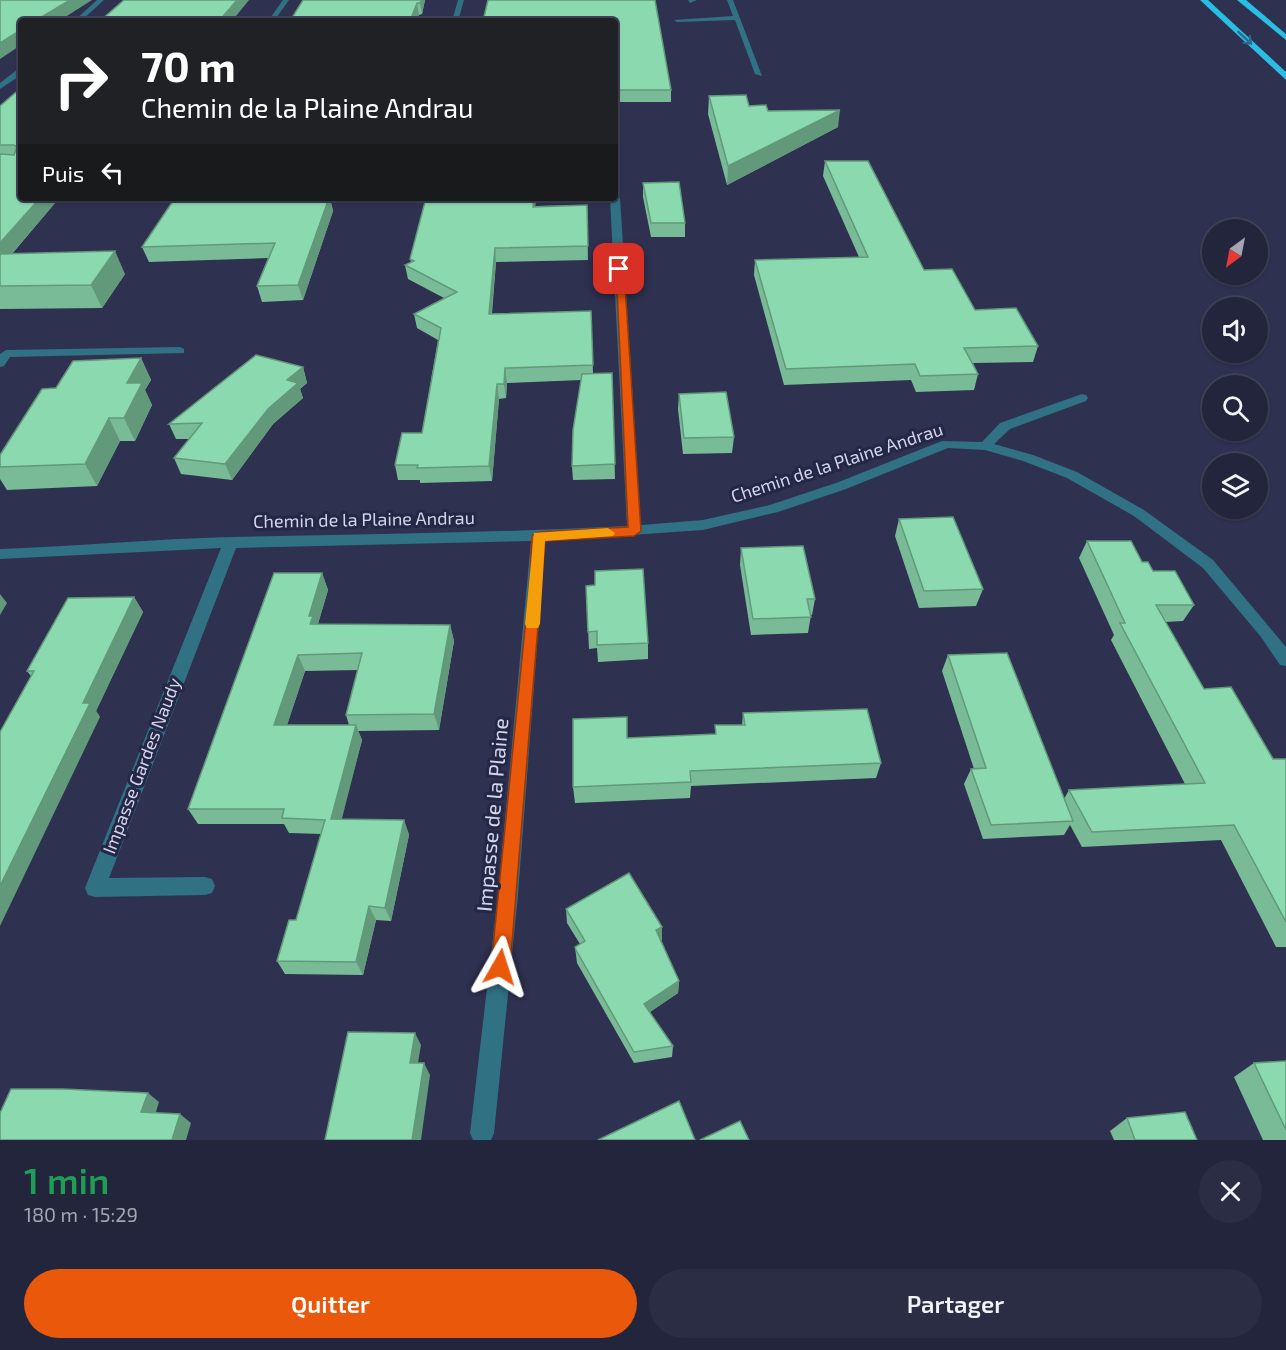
<!DOCTYPE html>
<html lang="fr">
<meta charset="utf-8">
<style>
:root{--surface:#23253d;--page:#2b2d44;--text:#f1f3f6;--muted:#a3a5b0;--line:#404257;--accent:#ea580c}
body{margin:0;font-family:"Exo 2",sans-serif;background:var(--page);color:var(--text);height:100vh;display:flex;flex-direction:column;font-size:22px;white-space:nowrap}
*{box-sizing:border-box;margin:0}
p{font-size:20px;color:var(--muted)}
.icon{flex:none;width:33px;height:33px;fill:none;stroke:currentColor;stroke-width:2;stroke-linecap:round;stroke-linejoin:round}
.map{position:relative;height:1140px;overflow:hidden}
.drawer{display:flex;flex-direction:column;background:var(--surface);flex:1}
.drawer>*{flex:none}
.banner{position:absolute;left:18px;top:18px;width:600px;height:183px;border-radius:6px;box-shadow:0 2px 4px #0004,0 0 0 2px var(--line);background:#202124;color:#fff;overflow:hidden}
.needle{width:39px;rotate:212deg}
.controls{position:absolute;left:1202px;top:219px;display:grid;gap:12px}
.controls a{display:grid;place-items:center;width:66px;height:66px;border-radius:50%;background:var(--surface);box-shadow:0 2px 4px #0004,0 0 0 2px var(--line);font-size:30px}
.pin{position:absolute;display:grid;place-items:center;width:51px;height:51px;color:#fff;margin:-26px;border-radius:12px;box-shadow:0 3px 9px #0006}
.me{position:absolute;width:66px;margin:-33px;rotate:6deg;stroke-linejoin:round;filter:drop-shadow(0 0 4px #0008)}
.turn{display:flex;align-items:center;gap:21px;height:126px;padding:0 24px;font-size:27px}
.turn .icon{width:78px;height:78px;stroke-width:2.5}
.turn b{display:block;font-size:42px;line-height:51px}
.then{display:flex;align-items:center;height:57px;padding:0 24px;background:#0003;gap:12px;font-size:22px}
.round{display:grid;place-items:center;flex:none;width:63px;height:63px;border-radius:32px;background:var(--page)}
.overview{display:flex;align-items:center;justify-content:space-between;height:102px;padding:0 24px}
h1{font-size:36px;font-weight:600;line-height:45px;color:#1e9e55}
.primary-button{display:flex;gap:12px;margin-top:auto;padding:12px 24px}
.primary-button a{flex:1;height:69px;border-radius:36px;background:var(--accent);color:#fff;font-size:24px;font-weight:600;line-height:69px;text-align:center}
.primary-button a+a{background:var(--page);color:var(--text)}
.map>svg:first-child{display:block}
.lines{fill:none;stroke-linecap:round;stroke-linejoin:round}
.minor{fill:#307184;fill-rule:evenodd}
.highway{fill:#29bfe4;fill-rule:evenodd}
.wall{fill:#78bb96;fill-rule:evenodd}
.shaded-wall{fill:#61997a}
.building{fill:#8bdaaf;stroke:#61997a;stroke-width:1.5}
.oneway{stroke:#276b8d}
.route{fill:#ea580c;stroke:#983908;stroke-width:1.5}
.slow{fill:#f59e0b}
.labels{text-anchor:middle;stroke-width:6;stroke-linejoin:round;paint-order:stroke}
.street-label{font-size:18px;fill:#d3d6ea;stroke:#252746}
.near-street-label{font-size:21px;fill:#d3d6ea;stroke:#252746}
</style>
<div class="map">
<svg width="1286" height="1140" viewBox="0 0 1286 1140">
<rect width="100%" height="100%" fill="#2f3151"/>
<g class="lines">
<g class="minor">
<polygon points="97,0 104,0 81,21 74,21"/>
<polygon points="283,0 289,0 274,21 268,21"/>
<polygon points="458,0 464,0 458,21 452,21"/>
<polygon points="688,0 697,0 690,3"/>
<polygon points="727,0 733,0 762,76 755,74 735,20 677,22 674,20 733,16"/>
<polygon points="18,69 21,69 21,75 0,89 0,83"/>
<path d="M615,195L620,198L641,525L703,520L770,505L836,483L942,441L982,442L1000,423L1082,394L1086,395L1088,398L1086,401L1010,429L994,444L1033,455L1077,472L1144,510L1213,560L1286,647V666L1280,665L1261,637L1203,568L1134,516L1067,478L1023,461L985,450L948,448L846,489L778,512L703,530L545,541L518,895L494,1133L491,1140H473L470,1133L498,895L531,541L236,548L109,878L205,877L212,879L215,886L212,893L205,895L95,897L88,895L85,888L221,548L0,559V549C77,546 154,539 231,537C363,534 495,533 627,526L610,198H615Z"/>
<polygon points="180,347 184,349 184,353 10,357 4,366 0,367 0,354 6,350"/>
</g>
<g class="highway">
<polygon points="1200,0 1208,0 1286,72 1286,80"/>
<polygon points="1237,0 1246,0 1286,34 1286,40"/>
</g>
</g>
<g class="wall">
<polygon points="303,0 425,0 422,14 419,15"/>
<polygon points="615,21 671,90 671,102 615,102"/>
<polygon points="21,88 21,198 330,198 333,211 303,300 262,302 257,286 268,258 149,262 142,247 173,201 55,203 12,254 125,274 102,308 0,309 0,106"/>
<polygon points="709,96 768,111 838,127 727,185 708,114"/>
<polygon points="825,161 924,270 975,310 1038,346 1033,362 973,363 978,374 974,390 916,392 911,380 784,385 754,275 755,260 859,257 823,176"/>
<polygon points="643,183 685,223 685,237 651,237 643,197"/>
<polygon points="426,198 536,198 535,206 587,205 588,260 496,262 492,314 591,311 593,374 612,373 615,479 573,480 572,466 581,380 507,383 506,398 499,399 492,481 420,483 420,480 398,480 395,465 422,433 438,340 417,328 414,314 444,298 408,279 405,265 411,262 410,259"/>
<polygon points="141,358 151,380 145,390 152,405 135,441 120,441 97,486 7,490 0,479 0,455 56,388"/>
<polygon points="303,367 307,383 300,389 303,398 273,424 232,480 181,474 174,458 189,439 176,439 169,424"/>
<polygon points="679,394 734,437 732,453 683,454 678,409"/>
<polygon points="899,519 983,589 976,606 919,608 895,536"/>
<polygon points="1087,541 1142,562 1194,605 1183,621 1165,622 1204,689 1273,759 1286,759 1286,947 1276,947 1221,840 1082,847 1070,825 1064,835 983,839 964,784 971,769 974,769 942,671 948,655 1064,799 1069,790 1185,784 1111,640 1114,635 1079,558"/>
<polygon points="741,548 815,599 812,615 811,615 808,633 751,635 740,565"/>
<path d="M322,573L328,590L318,624L450,625L454,641L439,730L358,731L362,740L341,819L404,820L409,835L391,921L376,920L363,975L285,974L277,961L296,920L321,834L289,833L284,824H198L188,809ZM358,670L346,715L349,725H287L305,671Z"/>
<polygon points="586,586 648,643 648,659 598,662 597,648 589,649"/>
<polygon points="134,597 143,612 96,711 100,717 31,676 27,671"/>
<polygon points="743,713 881,763 876,778 691,786 690,798 575,803 573,787 627,738 715,734 715,725 742,725"/>
<polygon points="566,909 662,940 661,940 679,981 678,993 650,1012 673,1046 672,1057 634,1063 577,963 575,947 580,944 567,923"/>
<polygon points="1286,1061 1286,1140 1263,1140 1234,1077 1254,1063"/>
<polygon points="1127,1118 1197,1140 1114,1140 1110,1131"/>
</g>
<g class="shaded-wall">
<polygon points="70,0 92,0 59,21 35,21"/>
<polygon points="237,0 249,0 232,21 219,21"/>
<polygon points="421,0 425,0 422,14 420,3"/>
<polygon points="417,3 419,15 417,21 410,21"/>
<polygon points="21,30 21,45 0,59 0,43"/>
<polygon points="840,110 838,127 727,185 728,166"/>
<polygon points="40,198 53,198 55,203 2,265 0,260 0,243"/>
<polygon points="329,198 330,198 333,211 303,300 298,285"/>
<polygon points="534,198 536,198 534,220 533,207"/>
<polygon points="495,248 496,262 490,329 489,314"/>
<polygon points="115,251 125,274 102,308 91,285"/>
<polygon points="141,358 151,380 145,390 152,405 135,441 124,418 127,383"/>
<polygon points="303,367 307,383 300,389 303,398 273,424 232,480 225,464 268,409 287,380"/>
<polygon points="505,368 507,383 506,398 504,384"/>
<polygon points="497,384 499,399 492,481 489,466"/>
<polygon points="109,418 120,441 97,486 85,464"/>
<polygon points="322,573 328,590 317,627 310,624 309,616"/>
<polygon points="0,594 7,603 0,615"/>
<polygon points="134,597 143,612 96,711 100,717 0,926 0,886 83,703"/>
<polygon points="450,625 454,641 439,730 434,714"/>
<polygon points="298,655 305,671 282,740 274,725"/>
<polygon points="356,725 362,740 338,834 331,819"/>
<polygon points="404,820 409,835 391,921 385,908"/>
<polygon points="369,906 376,920 363,975 356,962"/>
<polygon points="662,927 662,940 656,943 656,930"/>
<polygon points="679,981 678,993 644,1016 644,1004"/>
<polygon points="415,1033 421,1045 416,1075 410,1063"/>
<polygon points="424,1063 430,1075 421,1140 412,1140"/>
<polygon points="148,1093 159,1102 153,1122 141,1112"/>
<polygon points="180,1114 191,1123 186,1140 172,1140"/>
</g>
<g class="building">
<polygon points="0,0 70,0 35,21 21,21 21,30 0,43"/>
<polygon points="124,0 237,0 219,21 100,21"/>
<polygon points="303,0 421,0 420,3 417,3 410,21 290,21"/>
<polygon points="488,0 655,0 671,90 615,90 615,21 483,21"/>
<polygon points="21,88 21,198 40,198 0,243 0,154 14,155 17,147 14,145 0,145 0,106"/>
<polygon points="746,95 749,106 766,105 768,111 840,110 728,166 709,96"/>
<polygon points="825,161 868,161 924,270 952,269 975,310 1016,308 1038,346 964,348 978,374 920,376 915,364 786,369 755,260 868,257"/>
<polygon points="679,182 685,223 651,223 643,183"/>
<polygon points="175,198 248,199 329,198 298,285 257,286 275,243 142,247"/>
<polygon points="426,198 534,198 533,207 587,205 588,246 495,248 489,314 591,311 593,365 505,368 504,384 497,384 489,466 417,468 418,465 395,465 402,433 422,433 441,328 414,314 457,292 405,265 414,261 410,259"/>
<polygon points="115,251 91,285 0,286 0,254"/>
<polygon points="256,355 303,367 287,380 298,383 268,409 225,464 174,458 202,423 169,424"/>
<polygon points="141,358 127,383 142,383 124,418 109,418 85,464 0,467 0,455 42,389 56,388 73,361"/>
<polygon points="612,373 615,464 572,466 573,430 582,374"/>
<polygon points="726,392 734,437 684,438 679,394"/>
<polygon points="953,517 983,589 924,591 899,519"/>
<polygon points="1087,541 1131,541 1142,562 1148,562 1153,571 1175,571 1194,605 1156,605 1204,689 1231,687 1273,759 1286,759 1286,922 1234,825 1092,832 1069,790 1205,783 1120,623 1125,623"/>
<polygon points="803,546 815,599 807,599 811,617 753,619 741,548"/>
<polygon points="643,569 648,643 597,645 597,631 588,632 586,586 595,585 595,571"/>
<polygon points="274,573 322,573 309,616 313,616 310,624 450,625 434,714 346,715 362,653 298,655 274,725 356,725 331,819 404,820 385,908 369,906 356,962 277,961 289,920 296,920 325,820 282,818 284,809 188,809"/>
<polygon points="134,597 83,703 90,703 0,886 0,732 34,671 27,671 68,598"/>
<polygon points="1007,653 1073,821 991,825 971,769 986,768 948,655"/>
<polygon points="867,709 881,763 690,771 691,782 573,787 573,719 627,717 627,738 716,734 715,725 745,725 743,713"/>
<polygon points="629,873 662,927 656,930 679,981 644,1004 673,1046 634,1052 576,950 575,947 585,941 566,909"/>
<polygon points="348,1032 415,1033 410,1063 424,1063 412,1140 325,1140"/>
<polygon points="1286,1061 1286,1130 1254,1063"/>
<polygon points="11,1089 63,1089 148,1093 141,1112 180,1114 172,1140 0,1140 0,1113"/>
<polygon points="679,1101 695,1140 598,1140"/>
<polygon points="1185,1112 1197,1140 1135,1140 1127,1118"/>
<polygon points="740,1121 749,1140 700,1140"/>
</g>
<defs><path id="oneway-shaft" d="M-6 0H5M1.5-3L5.5 0L1.5 3" fill="none" stroke-width="1.6" stroke-linecap="round" stroke-linejoin="round" transform="scale(1.5)"/></defs>
<use class="oneway" href="#oneway-shaft" transform="translate(1245 38) rotate(43)"/>
<polygon class="route" points="616,267 624,269 641,531 634,536 545,541 510,967 507,973 500,976 494,973 491,967 530,579 532,536 538,532 628,527"/>
<polygon class="slow" points="608,528 615,533 613,536 545,541 540,624 538,628 527,628 525,624 534,533"/>
<g class="labels">
<g class="street-label">
<text transform="translate(837 463) rotate(-18)" y="6">Chemin de la Plaine Andrau</text>
<text transform="translate(364 520) rotate(-1)" y="6">Chemin de la Plaine Andrau</text>
<text transform="translate(142 766) rotate(-69)" y="6">Impasse Gardes Naudy</text>
</g>
<g class="near-street-label">
<text transform="translate(493 815) rotate(-85)" y="7">Impasse de la Plaine</text>
</g>
</g>
</svg>
<div class="controls">
<a><svg class="needle" viewBox="-14 -14 28 28"><path d="M0-13l5 13h-10z" fill="#e53935"/><path d="M0 13l5-13h-10z" fill="#a3a5b0"/></svg></a>
<a><svg class="icon" aria-label="sound" viewBox="0 0 24 24"><path d="M4 9h4l5-4v14l-5-4H4zM17 9q2 3 0 6"/></svg></a>
<a><svg class="icon" aria-label="search" viewBox="0 0 24 24"><circle cx="10" cy="10" r="6"/><path d="M15 15l6 6"/></svg></a>
<a><svg class="icon" aria-label="layers" viewBox="0 0 24 24"><path d="M12 4l9 5-9 5-9-5zM3 14l9 5 9-5"/></svg></a>
</div>
<div class="pin" style="left:619px;top:269px;background:#d93025"><svg class="icon" aria-label="arrive" viewBox="0 0 24 24"><path d="M6 21V4h12l-3 4 3 4H6"/></svg></div>
<svg class="me" style="left:500px;top:967px" viewBox="-20 -20 40 40"><path d="M0-17L14 15 0 8-14 15z" fill="#ea580c" stroke="#fff" stroke-width="4"/></svg>
<div class="banner">
<div class="turn"><svg class="icon" aria-label="right" viewBox="0 0 24 24"><path d="M7 20v-9h11M14 6l5 5-5 5"/></svg><div><b>70 m</b>Chemin de la Plaine Andrau</div></div>
<div class="then">Puis<svg class="icon" aria-label="left" viewBox="0 0 24 24"><path d="M17 20v-9H6M10 6l-5 5 5 5"/></svg></div>
</div>
</div>
<section class="drawer">
<div class="overview"><div><h1>1 min</h1><p>180 m · 15:29</p></div><a class="round"><svg class="icon" aria-label="close" viewBox="0 0 24 24"><path d="M6 6l12 12M18 6L6 18"/></svg></a></div>
<div class="primary-button"><a>Quitter</a><a>Partager</a></div>
</section>
